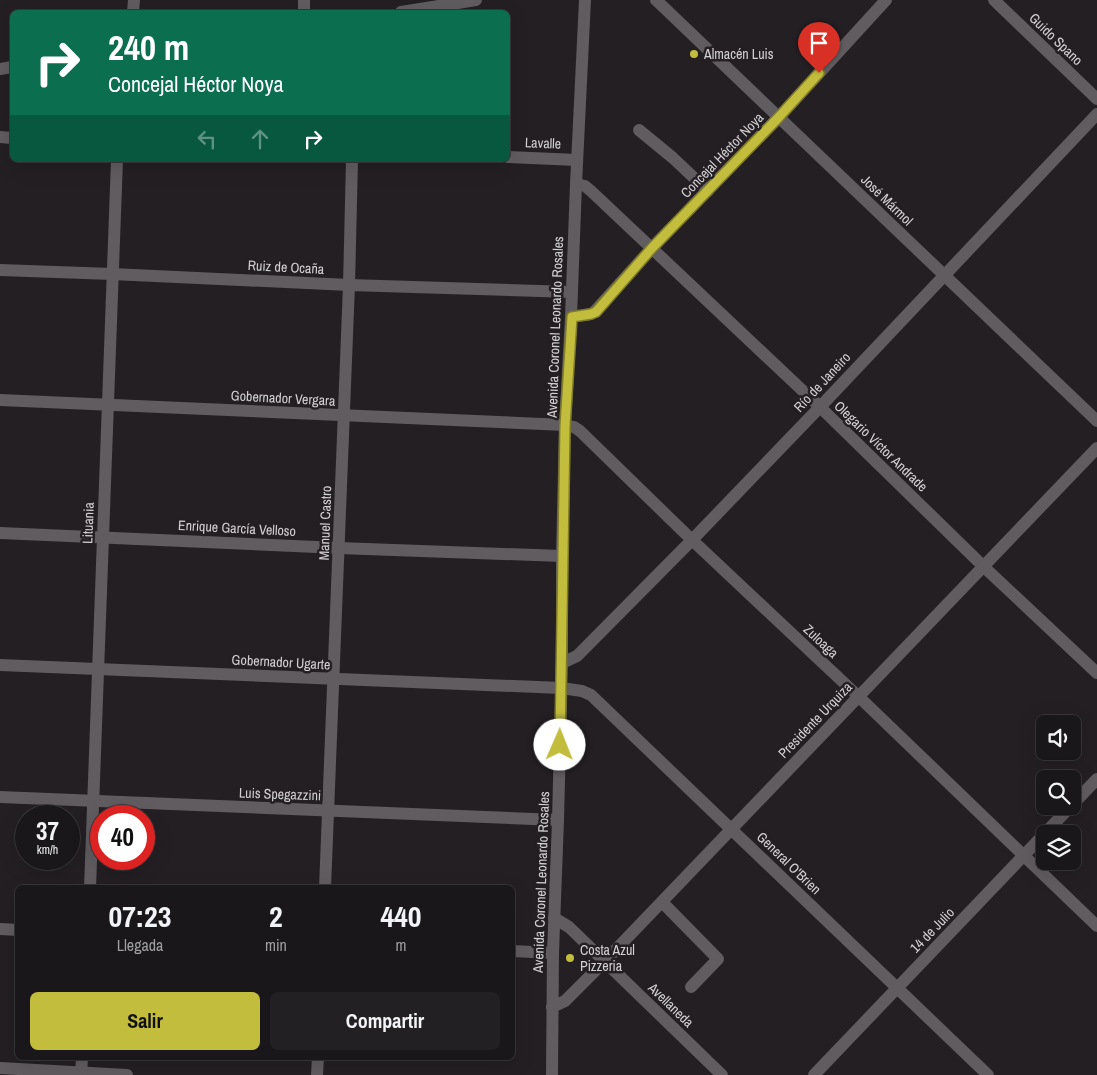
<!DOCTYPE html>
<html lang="es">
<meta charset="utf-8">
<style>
:root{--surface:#1a171a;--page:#232023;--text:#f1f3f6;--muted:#9f9fa2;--line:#383639;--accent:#c3bd3e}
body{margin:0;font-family:"Archivo Narrow",sans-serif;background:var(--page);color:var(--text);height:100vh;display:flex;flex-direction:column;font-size:19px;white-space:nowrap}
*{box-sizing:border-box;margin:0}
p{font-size:16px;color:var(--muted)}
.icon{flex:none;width:28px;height:28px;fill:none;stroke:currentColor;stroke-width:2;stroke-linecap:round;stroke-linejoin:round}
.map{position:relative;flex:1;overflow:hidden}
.drawer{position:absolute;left:15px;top:885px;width:500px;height:175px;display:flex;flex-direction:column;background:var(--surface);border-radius:8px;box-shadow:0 5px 20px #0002,0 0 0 1px var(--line)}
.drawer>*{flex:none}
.guide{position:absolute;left:10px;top:10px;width:500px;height:152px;border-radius:8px;box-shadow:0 5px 20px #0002,0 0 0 1px var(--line);background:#0b6e4f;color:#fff;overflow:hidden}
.fabs{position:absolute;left:1036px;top:715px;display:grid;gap:10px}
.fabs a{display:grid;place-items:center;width:45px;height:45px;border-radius:8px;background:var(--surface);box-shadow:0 5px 20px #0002,0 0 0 1px var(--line);font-size:25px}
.speed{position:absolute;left:15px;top:805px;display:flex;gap:10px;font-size:25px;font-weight:700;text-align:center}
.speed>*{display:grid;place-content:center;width:65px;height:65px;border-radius:50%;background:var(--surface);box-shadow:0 5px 20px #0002,0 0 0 1px var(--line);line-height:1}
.speed small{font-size:12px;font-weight:400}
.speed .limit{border:8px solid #d22;background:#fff;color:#111}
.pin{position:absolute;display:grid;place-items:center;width:42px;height:42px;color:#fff;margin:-51px -21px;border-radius:50% 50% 50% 0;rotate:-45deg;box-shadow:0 0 5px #0007}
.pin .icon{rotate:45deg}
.me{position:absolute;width:55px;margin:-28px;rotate:1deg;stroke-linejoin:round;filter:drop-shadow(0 0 4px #0008)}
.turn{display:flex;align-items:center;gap:18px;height:105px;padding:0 15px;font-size:22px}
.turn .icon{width:65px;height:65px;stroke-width:2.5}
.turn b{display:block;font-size:35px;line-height:42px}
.lanes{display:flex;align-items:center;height:48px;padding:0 15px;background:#0003;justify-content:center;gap:25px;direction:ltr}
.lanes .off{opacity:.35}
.eta{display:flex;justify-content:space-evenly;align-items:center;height:85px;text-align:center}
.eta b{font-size:30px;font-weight:700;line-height:35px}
.cta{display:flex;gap:10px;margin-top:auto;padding:10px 15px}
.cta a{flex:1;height:58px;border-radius:8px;background:var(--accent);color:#111;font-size:20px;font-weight:700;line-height:58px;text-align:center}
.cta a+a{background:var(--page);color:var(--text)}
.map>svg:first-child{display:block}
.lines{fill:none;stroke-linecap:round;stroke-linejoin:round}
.minor{stroke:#605c60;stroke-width:12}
.route-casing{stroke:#7f7b28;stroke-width:12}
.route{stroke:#c3bd3e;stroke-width:9}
.poi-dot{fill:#c3bd3e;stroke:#231f23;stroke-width:2}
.labels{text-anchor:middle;stroke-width:5;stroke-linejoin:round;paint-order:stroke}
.street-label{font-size:14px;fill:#d4d1d4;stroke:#231f23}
.poi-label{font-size:14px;fill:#d4d1d4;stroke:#231f23;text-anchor:start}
</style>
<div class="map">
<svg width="1097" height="1075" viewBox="0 0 1097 1075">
<rect width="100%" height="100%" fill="#231f23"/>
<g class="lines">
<g class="minor">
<polyline points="656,0 1097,421"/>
<polyline points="994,0 1097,99"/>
<polyline points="133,12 134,0"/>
<polyline points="304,12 304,0"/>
<polyline points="401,12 476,0"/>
<polyline points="0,69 12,67"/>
<polyline points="639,130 673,158 708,191"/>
<polyline points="0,137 12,138"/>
<polyline points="508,157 577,160"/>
<polyline points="576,184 585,186 591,191 820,407 984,567 1097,673"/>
<polyline points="0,270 112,274 349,285 572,292"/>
<polyline points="571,317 591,314 595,311 652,248 779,117 886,0"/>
<polyline points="0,400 565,425 574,427 580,431 692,540 858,696 1097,926"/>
<polyline points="0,533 339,548 562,556"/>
<polyline points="562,663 577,656 584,649 692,540 820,407 1097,114"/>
<polyline points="0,665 561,688 582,691 591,695 988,1075"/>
<polyline points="0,797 558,820"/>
<polyline points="1072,805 1097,779"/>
<polyline points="90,888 117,160"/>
<polyline points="325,888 349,285 352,160"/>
<polyline points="662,902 718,959 691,987"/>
<polyline points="554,918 569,927 722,1075"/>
<polyline points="0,929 18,930"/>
<polyline points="512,951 553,953"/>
<polyline points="552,1007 565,1001 604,962 1097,448"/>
<polyline points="0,1068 127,1075"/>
<polyline points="81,1075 82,1058"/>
<polyline points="317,1075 318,1058"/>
<polyline points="552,1075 553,953 558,820 562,663 562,556 565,425 571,317 576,184 585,0"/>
<polyline points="814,1075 1071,806"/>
</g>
</g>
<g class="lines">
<defs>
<polyline id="route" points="560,745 565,426 572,317 591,314 596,312 652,248 779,117 819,73"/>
</defs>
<use href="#route" class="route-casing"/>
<use href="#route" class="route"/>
</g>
<g class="poi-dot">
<circle cx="694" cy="54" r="5"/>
<circle cx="570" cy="958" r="5"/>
</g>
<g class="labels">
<g class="street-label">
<text transform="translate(1056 39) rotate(44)" y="5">Guido Spano</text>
<text transform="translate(543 143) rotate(2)" y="5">Lavalle</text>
<text transform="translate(722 155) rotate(-46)" y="5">Concejal Héctor Noya</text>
<text transform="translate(887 200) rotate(44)" y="5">José Mármol</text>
<text transform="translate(286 267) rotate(3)" y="5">Ruiz de Ocaña</text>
<text transform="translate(555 327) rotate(-88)" y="5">Avenida Coronel Leonardo Rosales</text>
<text transform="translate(822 382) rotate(-47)" y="5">Río de Janeiro</text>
<text transform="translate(283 398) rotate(3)" y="5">Gobernador Vergara</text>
<text transform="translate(881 446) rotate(44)" y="5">Olegario Víctor Andrade</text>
<text transform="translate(88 523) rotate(-88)" y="5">Lituania</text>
<text transform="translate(325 523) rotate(-88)" y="5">Manuel Castro</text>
<text transform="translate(237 528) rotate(3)" y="5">Enrique García Velloso</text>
<text transform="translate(821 641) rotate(43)" y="5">Zuloaga</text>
<text transform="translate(281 662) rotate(3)" y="5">Gobernador Ugarte</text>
<text transform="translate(815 720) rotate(-46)" y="5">Presidente Urquiza</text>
<text transform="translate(280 794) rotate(2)" y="5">Luis Spegazzini</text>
<text transform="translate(789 863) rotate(44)" y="5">General O'Brien</text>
<text transform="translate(541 882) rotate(-88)" y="5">Avenida Coronel Leonardo Rosales</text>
<text transform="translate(932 930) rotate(-46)" y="5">14 de Julio</text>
<text transform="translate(671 1005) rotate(44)" y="5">Avellaneda</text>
</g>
<g class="poi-label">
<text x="704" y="59">Almacén Luis</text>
<text x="580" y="955">Costa Azul<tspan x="580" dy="16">Pizzeria</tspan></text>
</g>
</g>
</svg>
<div class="fabs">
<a><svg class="icon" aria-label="sound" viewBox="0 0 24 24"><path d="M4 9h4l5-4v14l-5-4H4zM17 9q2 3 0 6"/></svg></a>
<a><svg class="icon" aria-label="search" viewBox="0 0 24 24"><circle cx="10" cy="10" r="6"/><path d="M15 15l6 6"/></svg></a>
<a><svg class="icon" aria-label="layers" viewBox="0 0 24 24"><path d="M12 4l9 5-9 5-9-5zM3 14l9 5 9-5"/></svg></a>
</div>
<div class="speed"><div>37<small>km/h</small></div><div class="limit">40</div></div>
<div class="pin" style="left:819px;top:73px;background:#d93025"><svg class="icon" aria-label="arrive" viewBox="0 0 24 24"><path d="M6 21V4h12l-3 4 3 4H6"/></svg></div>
<svg class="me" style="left:560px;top:745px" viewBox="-20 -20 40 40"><circle r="19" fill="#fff"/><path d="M0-13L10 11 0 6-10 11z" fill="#c3bd3e"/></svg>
<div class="guide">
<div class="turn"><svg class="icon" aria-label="right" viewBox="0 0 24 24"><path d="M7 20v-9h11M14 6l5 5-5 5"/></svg><div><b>240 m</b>Concejal Héctor Noya</div></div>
<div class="lanes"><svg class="icon off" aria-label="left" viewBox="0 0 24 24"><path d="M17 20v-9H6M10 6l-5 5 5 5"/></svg><svg class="icon off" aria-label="ahead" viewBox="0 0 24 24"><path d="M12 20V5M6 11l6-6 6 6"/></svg><svg class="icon" aria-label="right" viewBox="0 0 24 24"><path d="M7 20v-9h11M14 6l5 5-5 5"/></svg></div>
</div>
<section class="drawer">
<div class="eta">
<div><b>07:23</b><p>Llegada</p></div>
<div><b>2</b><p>min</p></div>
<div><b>440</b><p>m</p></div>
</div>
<div class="cta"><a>Salir</a><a>Compartir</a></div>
</section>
</div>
